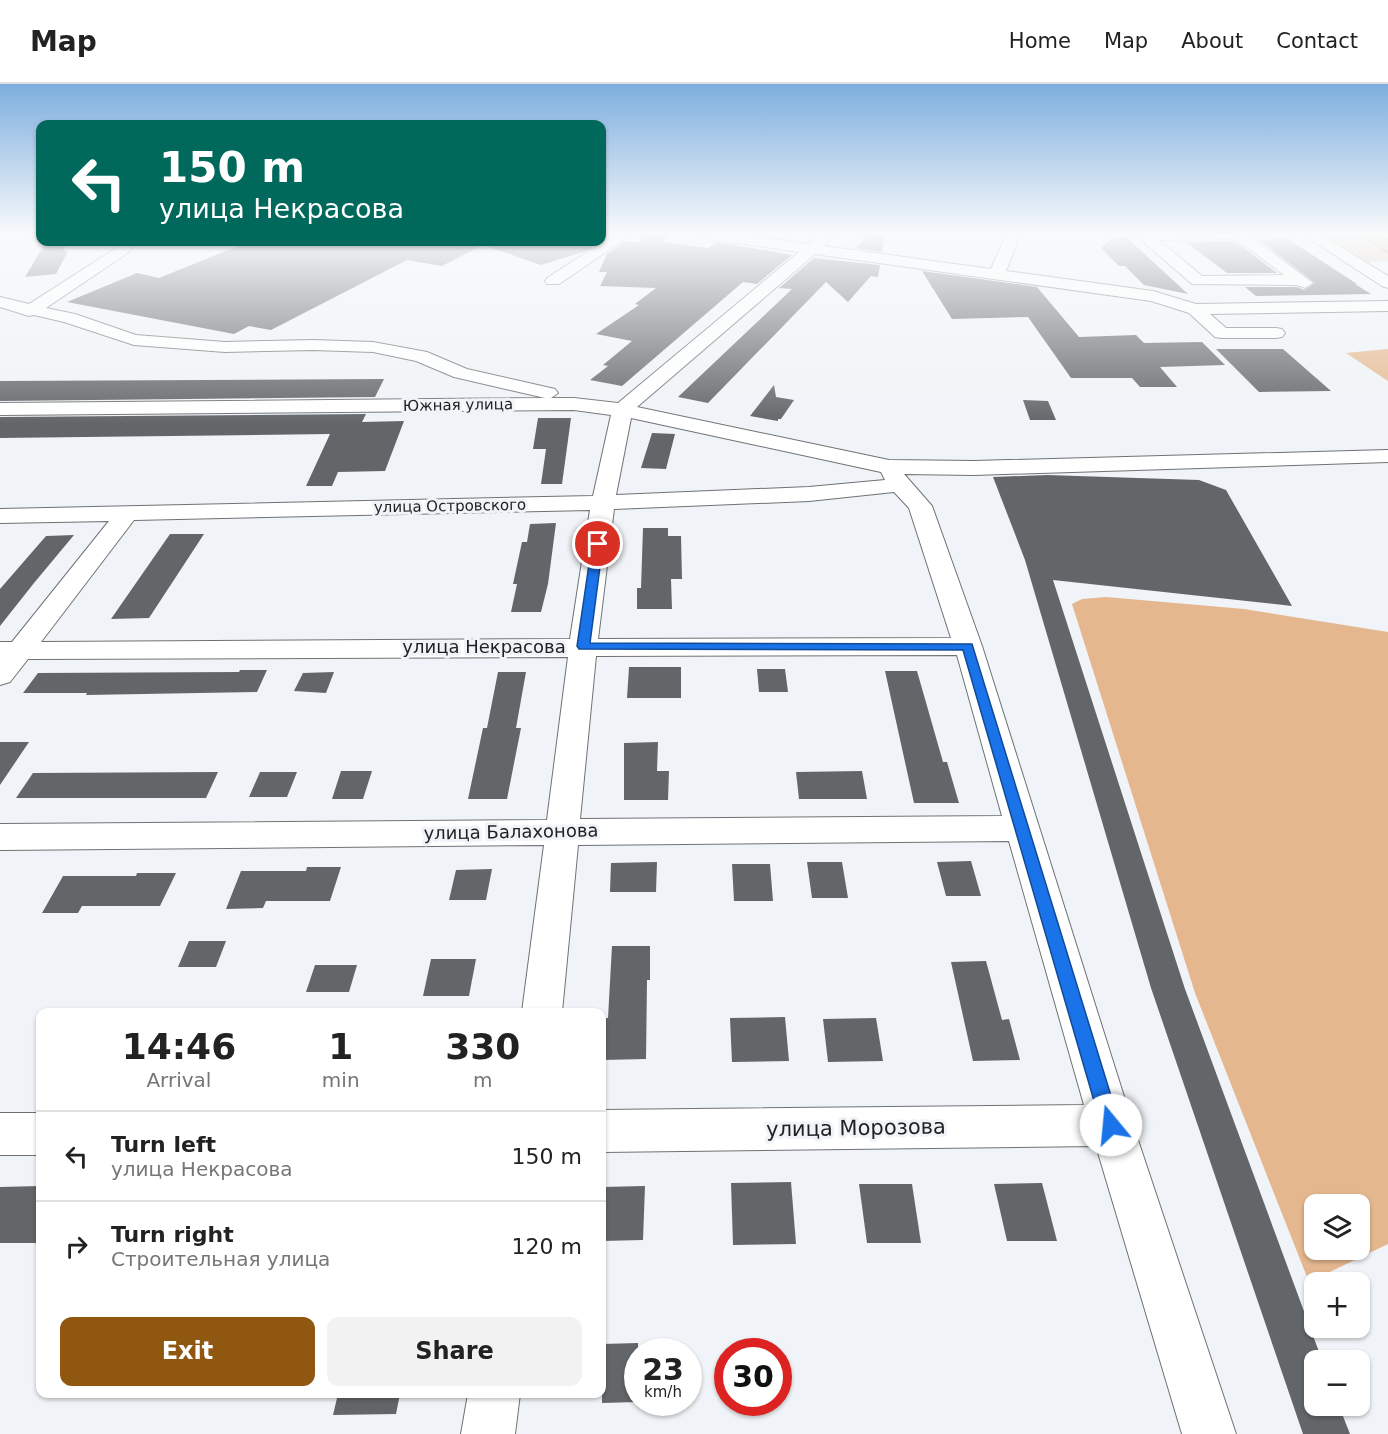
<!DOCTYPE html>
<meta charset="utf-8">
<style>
:root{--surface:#fff;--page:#f2f2f2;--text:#222;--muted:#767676;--line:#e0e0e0;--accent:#905711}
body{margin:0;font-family:"DejaVu Sans",sans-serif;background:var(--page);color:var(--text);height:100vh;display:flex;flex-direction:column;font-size:22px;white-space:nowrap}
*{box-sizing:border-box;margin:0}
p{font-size:20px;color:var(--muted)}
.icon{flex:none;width:33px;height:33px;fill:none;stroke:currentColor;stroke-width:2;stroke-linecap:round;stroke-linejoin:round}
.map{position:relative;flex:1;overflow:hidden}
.sheet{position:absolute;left:36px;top:924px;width:570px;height:390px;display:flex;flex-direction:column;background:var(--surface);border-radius:12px;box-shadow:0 2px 4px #0004}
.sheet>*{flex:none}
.top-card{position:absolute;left:36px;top:36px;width:570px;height:126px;border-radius:12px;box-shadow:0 2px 4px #0004;background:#00695c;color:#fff;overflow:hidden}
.tools{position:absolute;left:1304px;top:1110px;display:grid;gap:12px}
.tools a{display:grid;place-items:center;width:66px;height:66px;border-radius:12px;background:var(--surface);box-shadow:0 2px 4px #0004;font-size:30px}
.speed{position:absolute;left:624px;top:1254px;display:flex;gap:12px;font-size:30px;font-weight:700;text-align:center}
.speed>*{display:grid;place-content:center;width:78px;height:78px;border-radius:50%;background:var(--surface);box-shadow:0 2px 4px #0004;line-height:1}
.speed small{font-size:15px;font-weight:400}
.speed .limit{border:9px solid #d22;background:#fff;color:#111}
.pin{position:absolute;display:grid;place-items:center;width:51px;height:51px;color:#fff;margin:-26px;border:3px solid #fff;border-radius:50%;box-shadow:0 2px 6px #0007}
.me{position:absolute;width:66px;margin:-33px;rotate:343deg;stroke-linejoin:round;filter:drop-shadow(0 0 4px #0008)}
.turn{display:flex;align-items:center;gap:21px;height:126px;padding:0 24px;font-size:27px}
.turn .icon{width:78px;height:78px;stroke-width:2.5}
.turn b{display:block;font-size:42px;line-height:51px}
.eta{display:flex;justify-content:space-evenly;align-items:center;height:102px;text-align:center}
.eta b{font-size:36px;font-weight:800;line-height:42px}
.cta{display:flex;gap:12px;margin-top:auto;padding:12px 24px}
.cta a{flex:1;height:69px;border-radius:12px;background:var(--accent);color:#fff;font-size:24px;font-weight:800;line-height:69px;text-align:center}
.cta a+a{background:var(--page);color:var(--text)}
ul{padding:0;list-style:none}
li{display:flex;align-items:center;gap:18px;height:90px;padding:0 24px;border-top:2px solid var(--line)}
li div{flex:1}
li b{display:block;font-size:22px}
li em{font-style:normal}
header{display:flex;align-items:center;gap:36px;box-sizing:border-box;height:84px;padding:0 30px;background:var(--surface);border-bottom:2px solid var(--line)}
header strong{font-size:28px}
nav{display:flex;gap:33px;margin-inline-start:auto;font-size:21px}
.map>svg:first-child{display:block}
.green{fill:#e2c4a9}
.forest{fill:#e4b78e;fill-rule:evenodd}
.building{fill:#636669}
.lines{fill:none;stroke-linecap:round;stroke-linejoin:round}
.minor-casing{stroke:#6f7275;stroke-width:2}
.major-casing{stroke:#936534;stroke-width:3}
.minor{fill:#fff;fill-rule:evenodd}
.major{fill:#e3b98c;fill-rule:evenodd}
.route{fill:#1a73e8;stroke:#114b97;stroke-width:1.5}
.labels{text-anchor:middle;stroke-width:6;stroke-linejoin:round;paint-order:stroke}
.far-street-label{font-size:15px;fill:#1f2021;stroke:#f0f3f7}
.street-label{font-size:18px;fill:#1f2021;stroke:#f0f3f7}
.near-street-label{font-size:21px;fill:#1f2021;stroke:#f0f3f7}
</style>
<header>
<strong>Map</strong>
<nav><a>Home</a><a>Map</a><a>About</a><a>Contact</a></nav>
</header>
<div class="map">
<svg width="1388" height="1350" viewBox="0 0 1388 1350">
<rect width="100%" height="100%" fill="#f0f3f7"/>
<polygon class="green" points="1323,152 1358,152 1388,169 1388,177 1366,178"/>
<g class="forest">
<polygon points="1388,265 1388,297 1346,269"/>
<path d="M1106,513L1244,525L1388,548V1160L1309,1198L1195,909L1072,520L1082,515ZM1314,1120H1359V1166H1314Z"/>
</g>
<g class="building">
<polygon points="643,151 667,151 664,158 708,164 717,158 792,171 757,200 743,198 622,302 590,296 608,282 603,281 632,257 596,250 639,221 635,220 656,204 600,202 607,188 599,188 607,170 625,158 640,158"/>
<polygon points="868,151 884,151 882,168 855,164"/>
<polygon points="1119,152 1125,152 1188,210 1144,201 1125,182 1119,182 1101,164 1113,154"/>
<polygon points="1288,155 1357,200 1355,200 1371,210 1256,212 1245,203 1297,203 1304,206 1315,199 1259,156"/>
<polygon points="1235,157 1277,189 1227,189 1186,158"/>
<polygon points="46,158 68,158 63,167 68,167 56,190 25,193"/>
<polygon points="248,158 600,158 586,167 541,181 483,161 442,182 407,176 271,246 249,242 234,250 67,218 137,189 159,194"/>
<polygon points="814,174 880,181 878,193 871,192 848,218 826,198 708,319 678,313 792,205 779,204"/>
<polygon points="922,187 1037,203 1079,253 1136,251 1144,259 1202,258 1225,281 1160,283 1177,303 1140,303 1132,294 1071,294 1028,233 952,235"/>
<polygon points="1216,265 1283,265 1331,307 1259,308"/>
<polygon points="384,295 375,313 0,317 0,297"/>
<polygon points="774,301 776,313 794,316 781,335 778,335 778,337 750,332"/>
<polygon points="1023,316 1048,317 1056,336 1030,336"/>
<polygon points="366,330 362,338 404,337 385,387 338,388 332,402 306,402 330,350 0,354 0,333"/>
<polygon points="538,334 571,334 562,400 541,400 546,365 533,365"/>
<polygon points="652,349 675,350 666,385 641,384"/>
<polygon points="1047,391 1199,396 1226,406 1292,522 1053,496 1185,905 1322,1276 1314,1276 1314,1322 1339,1322 1350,1350 1303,1350 1151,904 1025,476 993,393"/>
<polygon points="556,439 548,500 541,528 511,528 517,500 513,500 522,458 527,458 530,440"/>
<polygon points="643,444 668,444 668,452 681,452 682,495 671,495 672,525 637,525 637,504 641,504"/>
<polygon points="170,450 204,450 149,534 111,535"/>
<polygon points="74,451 34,499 0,542 0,505 46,452"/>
<polygon points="629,583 681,583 681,614 627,614"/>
<polygon points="757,585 785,585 788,608 759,608"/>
<polygon points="240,586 267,586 257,608 86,611 87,609 23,609 38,589 239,588"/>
<polygon points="885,587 917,587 943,678 947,678 959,719 914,719"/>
<polygon points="334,588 326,609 294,607 303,589"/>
<polygon points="498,588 526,588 516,644 521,644 507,715 468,715 483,644 487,644"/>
<polygon points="0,658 29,658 0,701"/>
<polygon points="658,658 657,687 669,687 668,716 624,716 624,659"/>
<polygon points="341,687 372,687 363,715 332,715"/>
<polygon points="862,687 867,715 799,715 796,688"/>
<polygon points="218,688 206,714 16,714 33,689"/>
<polygon points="260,688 297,688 287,713 249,713"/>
<polygon points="971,777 981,812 946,812 937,778"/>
<polygon points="657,778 656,808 610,808 611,779"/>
<polygon points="807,778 842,778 848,814 812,814"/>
<polygon points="732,780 770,780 773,817 734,817"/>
<polygon points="307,783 341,783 330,817 266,817 263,824 226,825 241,787 306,787"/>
<polygon points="492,785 486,816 449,816 456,786"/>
<polygon points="137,789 176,789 160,822 82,822 78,829 42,829 63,792 136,792"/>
<polygon points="189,857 226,857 216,883 178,883"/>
<polygon points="612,862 650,862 650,896 647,896 646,975 602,976 602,934 608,934"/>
<polygon points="431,875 476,875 469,912 423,912"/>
<polygon points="986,877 1002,936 1009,935 1020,976 973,977 951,878"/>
<polygon points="315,881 357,881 349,908 306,908"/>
<polygon points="785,933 789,977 732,978 730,934"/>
<polygon points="876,934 883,977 828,978 823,935"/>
<polygon points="791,1098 796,1160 733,1161 731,1099"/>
<polygon points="1042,1099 1057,1157 1007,1157 994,1100"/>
<polygon points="859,1100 912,1100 921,1159 867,1159"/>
<polygon points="40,1102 40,1159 0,1159 0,1103"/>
<polygon points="645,1102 643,1156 602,1157 602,1103"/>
<polygon points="638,1259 638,1318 602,1319 602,1260"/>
<polygon points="338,1310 400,1310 396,1330 333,1331"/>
</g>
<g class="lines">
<defs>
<g id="minor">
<polygon points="614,151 631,151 559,200 547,200 545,197 547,194"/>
<path d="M703,151H743L808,160L819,151H835L824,162L991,185L1006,151H1020L1006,187L1153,207L1196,220L1388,217V227L1210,230L1226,244H1276L1282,245L1285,249L1282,253L1276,254H1221L1215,253L1189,229L1151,217L815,170L637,323L889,376L974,377L1388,366V378L974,391L904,390L932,422L982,562L1133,1041L1236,1350H1182L1096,1062L602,1068V1026L1084,1021L1009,757L578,761L562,928H522L544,761L0,766V740L547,736L568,573L28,575L10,598L0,601V558H12L109,437L0,439V425L593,412L611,331L574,326L0,331V319L545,314L454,293L416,277L373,268L313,266L225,268L134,261L64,238L34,231L29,232L0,223V213L29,220L118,163L120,158H134L129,168L46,224L75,230L136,251L225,258L313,256L373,258L427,268L467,285L555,305L558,309L551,314H574L618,319L799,168L710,155ZM631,334L881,388L885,396L809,403L616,411ZM894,408L909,424L951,554L598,555L614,425L809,417ZM590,426L570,555L41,558L134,436ZM957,571L1002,732L580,735L596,572Z"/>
<path d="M1138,151H1252L1251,153L1313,199L1305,204L1297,201L1192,200L1140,155ZM1236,155L1284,191L1202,192L1159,156Z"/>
<polygon points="1304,151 1321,151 1388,192 1388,204 1382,202"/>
<rect x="0" y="1029" width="40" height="42"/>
<polygon points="468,1310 520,1310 515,1350 461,1350"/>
</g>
<polygon id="major" points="1362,151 1380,151 1388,156 1388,168"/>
</defs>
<use href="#minor" class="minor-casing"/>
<use href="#major" class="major-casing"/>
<use href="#minor" class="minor"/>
<use href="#major" class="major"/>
</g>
<linearGradient id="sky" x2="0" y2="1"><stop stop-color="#7daede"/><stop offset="0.44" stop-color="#f8fafb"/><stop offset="1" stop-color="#f8fafb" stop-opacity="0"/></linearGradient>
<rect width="1388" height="340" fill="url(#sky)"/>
<polygon class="route" points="598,457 603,460 590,559 972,560 1120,1041 1117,1048 1111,1050 1104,1048 1101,1041 963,566 579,565 577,562 592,460"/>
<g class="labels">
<g class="far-street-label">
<text transform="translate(458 321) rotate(-1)" y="5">Южная улица</text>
<text transform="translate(450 422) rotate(-1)" y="5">улица Островского</text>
</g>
<g class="street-label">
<text x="484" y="569">улица Некрасова</text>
<text transform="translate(511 748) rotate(-1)" y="6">улица Балахонова</text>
</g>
<g class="near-street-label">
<text transform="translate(856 1044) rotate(-1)" y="7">улица Морозова</text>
</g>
</g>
</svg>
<div class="tools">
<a><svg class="icon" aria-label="layers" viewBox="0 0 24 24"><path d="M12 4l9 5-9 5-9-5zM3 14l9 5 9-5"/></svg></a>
<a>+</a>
<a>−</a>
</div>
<div class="speed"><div>23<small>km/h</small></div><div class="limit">30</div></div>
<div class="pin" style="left:598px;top:460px;background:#d93025"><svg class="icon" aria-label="arrive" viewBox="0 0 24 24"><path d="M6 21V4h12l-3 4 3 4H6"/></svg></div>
<svg class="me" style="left:1111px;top:1041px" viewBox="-20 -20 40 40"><circle r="19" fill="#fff"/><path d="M0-13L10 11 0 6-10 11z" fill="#1a73e8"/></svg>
<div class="top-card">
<div class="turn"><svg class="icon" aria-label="left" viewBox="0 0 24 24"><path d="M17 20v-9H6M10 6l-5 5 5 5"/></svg><div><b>150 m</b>улица Некрасова</div></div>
</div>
<section class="sheet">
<div class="eta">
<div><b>14:46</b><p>Arrival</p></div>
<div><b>1</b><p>min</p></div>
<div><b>330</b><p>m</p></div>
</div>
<ul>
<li><svg class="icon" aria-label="left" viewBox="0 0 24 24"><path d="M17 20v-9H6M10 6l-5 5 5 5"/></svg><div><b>Turn left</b><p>улица Некрасова</p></div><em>150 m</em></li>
<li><svg class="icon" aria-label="right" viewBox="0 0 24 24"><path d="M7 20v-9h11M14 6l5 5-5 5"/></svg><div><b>Turn right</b><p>Строительная улица</p></div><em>120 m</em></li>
</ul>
<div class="cta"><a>Exit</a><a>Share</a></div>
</section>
</div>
